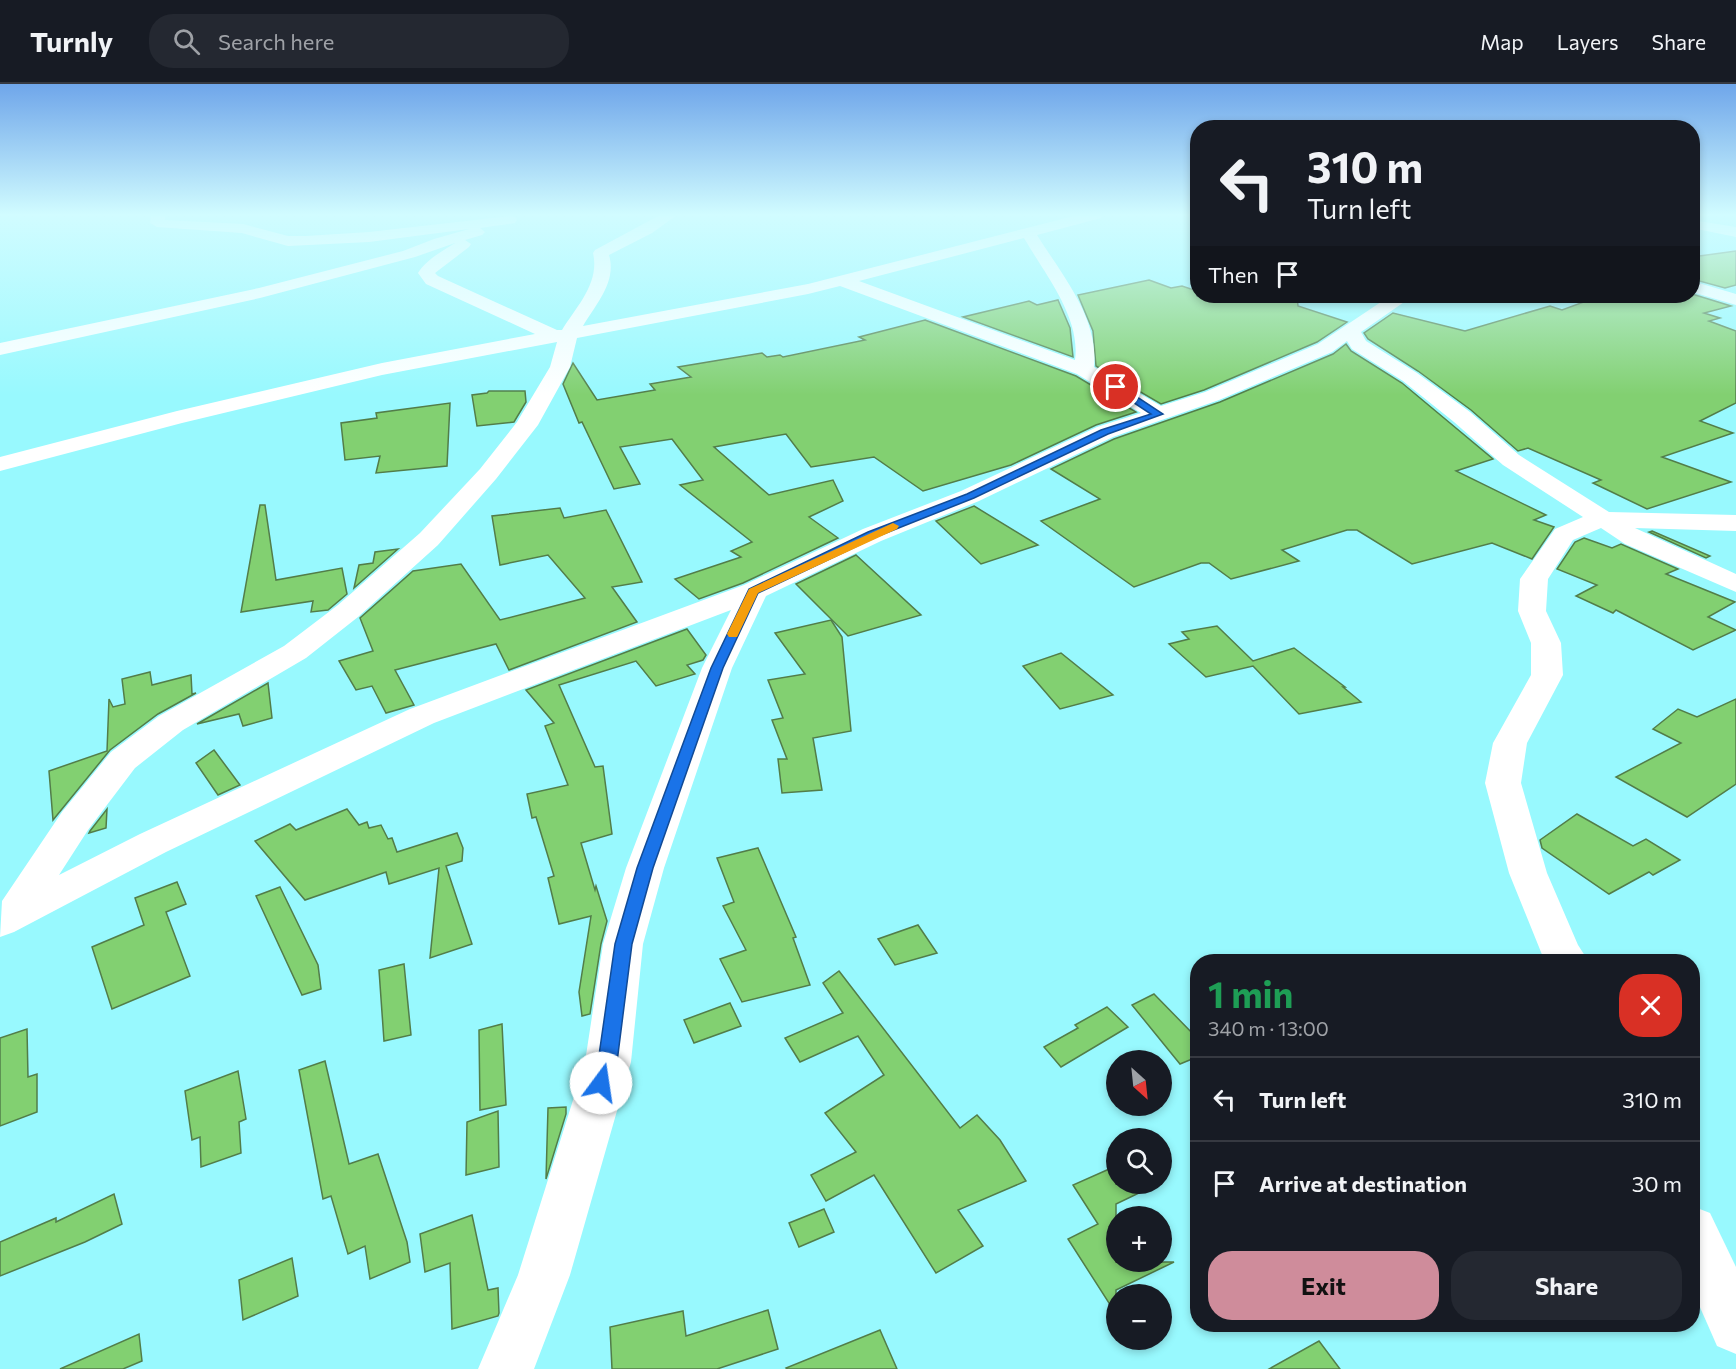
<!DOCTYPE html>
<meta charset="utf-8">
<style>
:root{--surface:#171b24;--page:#242831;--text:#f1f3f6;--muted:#9ea1a6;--line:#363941;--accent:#cf8c9b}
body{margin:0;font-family:Commissioner,sans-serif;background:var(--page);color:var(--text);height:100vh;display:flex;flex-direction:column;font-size:22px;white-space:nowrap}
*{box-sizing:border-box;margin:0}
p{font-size:20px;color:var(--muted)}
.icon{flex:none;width:33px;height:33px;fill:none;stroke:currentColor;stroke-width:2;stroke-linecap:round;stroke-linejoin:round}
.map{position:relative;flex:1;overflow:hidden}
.details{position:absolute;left:1190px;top:870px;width:510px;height:378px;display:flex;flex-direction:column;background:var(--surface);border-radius:24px;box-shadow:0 3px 9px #0003}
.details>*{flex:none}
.hud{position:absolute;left:1190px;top:36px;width:510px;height:183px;border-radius:24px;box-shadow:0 3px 9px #0003;background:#171b24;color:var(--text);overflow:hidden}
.needle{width:39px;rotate:153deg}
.fabs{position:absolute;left:1106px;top:966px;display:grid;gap:12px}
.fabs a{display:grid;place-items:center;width:66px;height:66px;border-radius:50%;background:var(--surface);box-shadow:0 3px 9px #0003;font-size:30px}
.pin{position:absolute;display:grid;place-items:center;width:51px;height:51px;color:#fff;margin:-26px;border:3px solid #fff;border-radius:50%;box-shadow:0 2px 6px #0007}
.me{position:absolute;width:66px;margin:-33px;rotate:14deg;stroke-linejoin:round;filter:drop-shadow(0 0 4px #0008)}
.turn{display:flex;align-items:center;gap:21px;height:126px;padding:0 18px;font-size:27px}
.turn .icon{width:78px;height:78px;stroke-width:2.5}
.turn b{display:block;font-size:42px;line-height:51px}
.then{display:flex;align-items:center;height:57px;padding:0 18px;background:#0003;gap:12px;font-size:22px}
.round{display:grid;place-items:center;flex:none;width:63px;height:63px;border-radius:24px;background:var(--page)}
.headline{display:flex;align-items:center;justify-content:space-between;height:102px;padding:0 18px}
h1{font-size:36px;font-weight:700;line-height:45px;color:#1e9e55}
.action{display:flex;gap:12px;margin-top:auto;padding:12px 18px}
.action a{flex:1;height:69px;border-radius:24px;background:var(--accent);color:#111;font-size:24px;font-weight:700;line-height:69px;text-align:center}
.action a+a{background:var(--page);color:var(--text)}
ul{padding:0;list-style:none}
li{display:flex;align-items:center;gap:18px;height:84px;padding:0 18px;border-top:2px solid var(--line)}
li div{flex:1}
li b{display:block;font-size:22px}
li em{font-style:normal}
header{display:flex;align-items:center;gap:36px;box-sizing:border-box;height:84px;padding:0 30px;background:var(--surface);border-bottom:2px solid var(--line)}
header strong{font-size:28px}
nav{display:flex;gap:33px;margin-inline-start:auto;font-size:21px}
.search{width:420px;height:54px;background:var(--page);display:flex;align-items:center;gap:15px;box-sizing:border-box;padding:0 21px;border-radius:24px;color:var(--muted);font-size:22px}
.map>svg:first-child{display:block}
.building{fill:#82d071;stroke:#527d49;stroke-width:1.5}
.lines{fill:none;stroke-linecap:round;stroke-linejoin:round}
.street{fill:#fff;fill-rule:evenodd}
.route{fill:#1a73e8;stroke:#114b97;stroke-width:1.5}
.slow{fill:#f59e0b}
</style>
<header>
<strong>Turnly</strong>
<div class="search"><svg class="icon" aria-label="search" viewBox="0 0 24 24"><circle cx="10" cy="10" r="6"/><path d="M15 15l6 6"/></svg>Search here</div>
<nav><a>Map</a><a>Layers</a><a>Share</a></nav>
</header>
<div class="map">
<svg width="1736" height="1285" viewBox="0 0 1736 1285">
<rect width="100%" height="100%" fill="#98f9fe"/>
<g class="building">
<polygon points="1736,167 1736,201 1725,204 1692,195 1692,173"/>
<polygon points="1149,196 1171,204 1182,202 1197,207 1197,212 1297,212 1298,222 1347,238 1317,258 1204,306 1161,320 1096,282 1093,247 1078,211"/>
<polygon points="1692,210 1731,222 1704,229 1720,234 1709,237 1736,247 1736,319 1700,337 1733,349 1662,373 1731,398 1647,425 1593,399 1601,396 1528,364 1518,367 1471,326 1418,287 1368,255 1364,249 1393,229 1465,247 1550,222 1562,226 1600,212 1611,212 1634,217 1643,214 1659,218 1678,212"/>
<polygon points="1058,216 1070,244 1073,273 963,233 1029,217 1037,221"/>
<polygon points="925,236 1076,292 1136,328 1096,341 1011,381 923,407 874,373 811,383 786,350 714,363 769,411 833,396 843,417 809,433 838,454 743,499 699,515 675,495 741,473 731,467 752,458 680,401 703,396 672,355 620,363 640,400 614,405 582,338 579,339 563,300 573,279 597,316 655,306 650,300 691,293 678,283 762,269 767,273 780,271 783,273 865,256 859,253"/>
<polygon points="1346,260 1351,267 1402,299 1493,375 1456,387 1546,431 1534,436 1554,443 1532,475 1492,459 1412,480 1357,446 1347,446 1282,466 1299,477 1231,495 1209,479 1201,479 1134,503 1041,437 1100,415 1051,385 1114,355 1220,318 1333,270"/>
<polygon points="489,307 525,307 526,318 514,338 477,342 472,311 487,309"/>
<polygon points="450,319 447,382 376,389 380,372 345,376 341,339 377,334 376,329"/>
<polygon points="260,421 265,421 276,496 342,484 347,510 328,526 311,528 313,517 241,528"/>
<polygon points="974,422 1038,461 981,480 936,437"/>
<polygon points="560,424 564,434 606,426 642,498 612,503 637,538 509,586 496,560 395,586 414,621 386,629 372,602 356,606 339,577 373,567 360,534 413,487 461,480 500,536 585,514 548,471 500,481 492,432"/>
<polygon points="1652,447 1710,472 1706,474 1649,448"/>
<polygon points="1584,454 1612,464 1621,460 1678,485 1666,490 1735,518 1708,533 1736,546 1693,566 1616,526 1613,529 1576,512 1597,501 1557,485 1575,458"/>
<polygon points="398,465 354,504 359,481 373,479 375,468"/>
<polygon points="856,471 921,531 848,552 796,500"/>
<polygon points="831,536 842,553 851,647 813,654 822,706 782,709 778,675 787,675 772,636 783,634 768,596 805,590 775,549"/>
<polygon points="1217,542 1253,577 1294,564 1345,603 1343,603 1361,618 1299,630 1253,582 1206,593 1169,560 1189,555 1182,548"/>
<polygon points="687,545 706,571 703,576 687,581 695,590 656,602 636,577 559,601 595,683 603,682 612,750 581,759 595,806 596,802 607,837 601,860 590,930 582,932 579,908 591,832 559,840 548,794 554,792 536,733 532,734 527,710 568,701 545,642 554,639 526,606"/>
<polygon points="1061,569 1113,611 1060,625 1023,582"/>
<polygon points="150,588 152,601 191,591 192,610 196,609 158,630 110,666 53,736 49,687 107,667 109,615 113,623 125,620 122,595"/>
<polygon points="268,599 272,634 243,642 239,630 197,640"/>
<polygon points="1736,615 1736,700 1687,733 1616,693 1681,659 1653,645 1678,625 1697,633"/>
<polygon points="214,666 240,701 218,711 196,679"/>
<polygon points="107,725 106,744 89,749 90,747"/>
<polygon points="347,725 359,741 367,738 369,744 381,741 388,755 392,754 397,768 457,749 463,764 462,777 446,782 472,860 430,874 439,784 389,800 386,788 305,816 255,757 290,740 296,746"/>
<polygon points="1577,730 1633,762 1646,755 1680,776 1653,791 1649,788 1609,810 1542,764 1540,756"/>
<polygon points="758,764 796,853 793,854 810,901 742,918 720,875 746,866 723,822 734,818 717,774"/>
<polygon points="177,798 186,820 166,828 190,892 112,925 92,863 144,841 135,814"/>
<polygon points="280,803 318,881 321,905 302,911 256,812"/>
<polygon points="918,841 937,869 895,881 878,855"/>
<polygon points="404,880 411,951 384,957 379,886"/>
<polygon points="839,887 960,1044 977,1031 1000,1056 1026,1097 958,1126 983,1162 936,1189 874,1091 826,1117 811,1091 856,1068 825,1029 884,991 858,952 800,978 785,954 843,929 823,899"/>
<polygon points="1154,910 1197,954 1197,973 1180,980 1132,921"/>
<polygon points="730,919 741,942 694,959 684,936"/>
<polygon points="1107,923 1128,943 1061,983 1044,963 1078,944 1075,941"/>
<polygon points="502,940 506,1021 480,1026 479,946"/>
<polygon points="27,945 28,993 37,990 37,1028 0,1042 0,954"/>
<polygon points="325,977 349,1080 378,1070 407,1158 410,1178 370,1195 365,1162 348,1170 331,1112 323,1115 299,986"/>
<polygon points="238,987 246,1035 239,1038 241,1069 201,1083 200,1053 192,1056 185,1007"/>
<polygon points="566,1023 566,1030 546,1095 548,1024"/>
<polygon points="498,1027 499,1083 466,1091 467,1038"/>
<polygon points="1116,1082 1116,1100 1132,1100 1139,1109 1116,1120 1116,1178 1174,1178 1116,1206 1116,1230 1068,1155 1098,1140 1073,1101"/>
<polygon points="114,1110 122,1140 85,1158 0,1192 0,1158 56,1134 56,1138"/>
<polygon points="824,1125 834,1148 799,1163 789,1139"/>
<polygon points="472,1131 488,1206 498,1204 499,1229 498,1232 452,1245 450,1179 425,1188 420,1150"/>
<polygon points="292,1174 298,1212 243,1236 239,1196"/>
<polygon points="768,1226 778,1265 717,1285 612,1285 610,1243 683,1227 686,1252"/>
<polygon points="880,1246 897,1285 787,1285 786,1284"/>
<polygon points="139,1250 142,1277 123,1285 60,1285"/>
<polygon points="1319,1257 1340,1285 1269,1285"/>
</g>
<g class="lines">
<g class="street">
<path d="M151,131H165V136L243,140L288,152H306L369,148L510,132L515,133L517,136L515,139L480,144L485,148L482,151L465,156L471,160L469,163L435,189L438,192L557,246H562C577,222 600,199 593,169L595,166L660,131H677L652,149L609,171C617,198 596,220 583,242L808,200L1078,131H1103L1101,134L1037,151C1062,191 1099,234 1094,283L1161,322L1205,308L1318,260L1390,212H1409L1407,216L1361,248L1366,257L1417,289L1470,328L1519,371L1609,428L1736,431V447L1635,444L1736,490V508L1625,460L1601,444L1573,456L1548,495L1546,527L1561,559L1563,591L1527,659L1521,699L1547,789L1578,861L1589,878H1545L1509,789L1485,699L1493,659L1531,591V559L1518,527L1520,495L1555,445L1583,433L1503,381L1454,338L1403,297L1352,265L1347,257L1332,268L1219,316L1113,353L979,417L881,457L766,512L732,584L664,784L643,860L631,978L570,1191L534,1285H478L518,1191L585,978L603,860L626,784L702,584L731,526L434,639L166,768L14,848L0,853L2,817L62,728L111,668L159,632L284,562L338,521L420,449L480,385L517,338L550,283L557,258L382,291L182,339L0,387V373L177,327L382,279L535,250L426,200L418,189C427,175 441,168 455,159L415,173L260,214L0,271V259L259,204L403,167L434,155L469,145L369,158L288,162L242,149L157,143L150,139ZM1024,154C1044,189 1081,233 1075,276L859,197ZM840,202L1077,290L1141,329L1097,343L961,407L863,445L744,501L410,625L140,750L59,791L88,746L135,684L183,646L306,574L358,533L438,461L496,395L538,341L570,283L577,254L808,210Z"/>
<polygon points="1692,136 1736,143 1736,153 1692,144"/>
<polygon points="1692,197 1736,210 1736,221 1692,208"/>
<polygon points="1692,1122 1710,1129 1736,1183 1736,1270 1717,1262 1692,1205"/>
</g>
</g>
<linearGradient id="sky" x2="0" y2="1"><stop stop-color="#6fa6ea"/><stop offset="0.42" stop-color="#d1fcff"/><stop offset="1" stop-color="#d1fcff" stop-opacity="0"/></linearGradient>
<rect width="1736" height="311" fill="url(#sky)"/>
<polygon class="route" points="1113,301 1119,301 1163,330 1108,350 974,414 876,453 758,509 723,584 653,784 632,860 617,978 608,1005 601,1007 594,1005 592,999 598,978 615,860 637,784 711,584 749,505 868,448 967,410 1101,346 1151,330 1113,305"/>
<polygon class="slow" points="893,439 899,442 897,445 758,509 737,553 729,553 727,550 749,505"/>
</svg>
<div class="fabs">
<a><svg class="needle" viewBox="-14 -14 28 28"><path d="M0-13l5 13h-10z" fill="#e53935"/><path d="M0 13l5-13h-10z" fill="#9ea1a6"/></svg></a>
<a><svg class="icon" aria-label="search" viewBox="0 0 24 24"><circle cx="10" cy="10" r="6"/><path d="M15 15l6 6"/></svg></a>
<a>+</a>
<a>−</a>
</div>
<div class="pin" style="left:1116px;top:303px;background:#d93025"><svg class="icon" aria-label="arrive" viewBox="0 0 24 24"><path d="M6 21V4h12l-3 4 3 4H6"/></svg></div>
<svg class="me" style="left:601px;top:999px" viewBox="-20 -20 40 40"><circle r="19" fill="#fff"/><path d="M0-13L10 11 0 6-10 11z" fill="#1a73e8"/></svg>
<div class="hud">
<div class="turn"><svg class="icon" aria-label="left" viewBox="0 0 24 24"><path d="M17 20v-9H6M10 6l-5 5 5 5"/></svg><div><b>310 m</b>Turn left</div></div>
<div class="then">Then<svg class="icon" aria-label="arrive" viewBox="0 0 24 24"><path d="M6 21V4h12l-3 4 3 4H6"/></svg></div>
</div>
<section class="details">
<div class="headline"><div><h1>1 min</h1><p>340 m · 13:00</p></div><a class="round" style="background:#d93025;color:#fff"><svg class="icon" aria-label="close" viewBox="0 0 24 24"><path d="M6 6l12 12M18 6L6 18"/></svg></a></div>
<ul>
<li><svg class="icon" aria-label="left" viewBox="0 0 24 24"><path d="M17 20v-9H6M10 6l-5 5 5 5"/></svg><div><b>Turn left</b></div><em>310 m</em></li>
<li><svg class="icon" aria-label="arrive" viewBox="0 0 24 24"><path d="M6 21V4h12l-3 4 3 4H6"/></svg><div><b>Arrive at destination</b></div><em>30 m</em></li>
</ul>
<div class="action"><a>Exit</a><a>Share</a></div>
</section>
</div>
